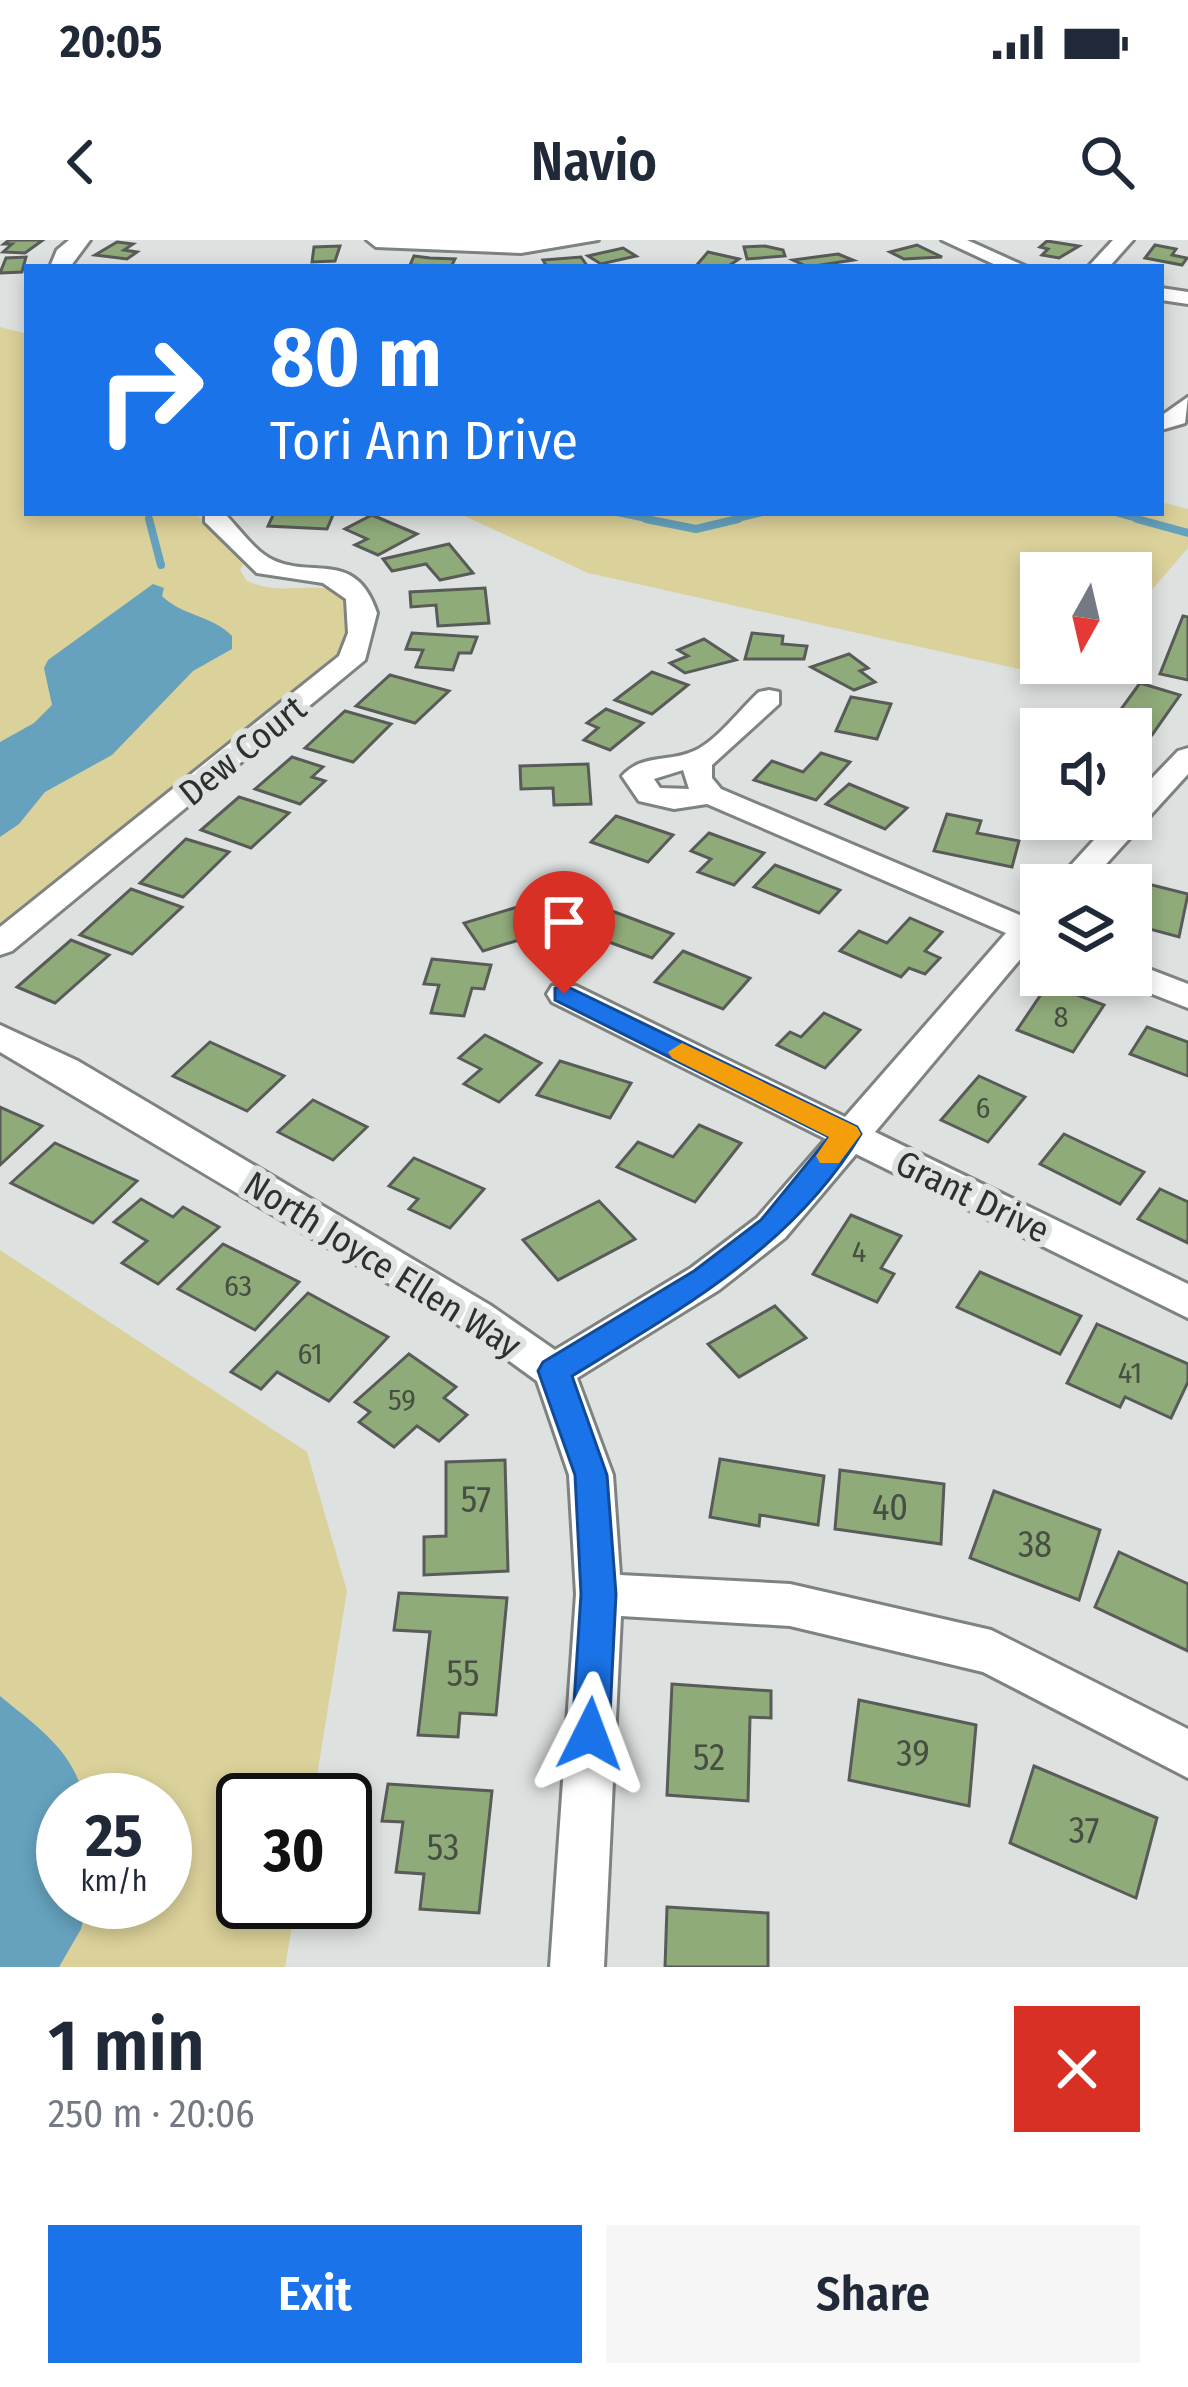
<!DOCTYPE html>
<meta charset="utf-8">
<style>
:root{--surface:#fff;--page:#f6f6f7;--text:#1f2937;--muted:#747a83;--accent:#1a73e8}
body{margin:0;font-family:"Fira Sans Condensed",sans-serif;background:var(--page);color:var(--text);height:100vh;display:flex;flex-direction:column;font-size:45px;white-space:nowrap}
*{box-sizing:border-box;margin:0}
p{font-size:39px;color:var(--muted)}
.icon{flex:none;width:66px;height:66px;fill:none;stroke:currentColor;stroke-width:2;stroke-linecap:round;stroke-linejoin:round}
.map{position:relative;height:1727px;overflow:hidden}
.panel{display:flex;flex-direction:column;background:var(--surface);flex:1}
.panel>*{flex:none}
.banner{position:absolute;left:24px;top:24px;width:1140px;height:252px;border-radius:0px;box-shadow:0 6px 18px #0003;background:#1a73e8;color:#fff;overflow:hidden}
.needle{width:78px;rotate:188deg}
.controls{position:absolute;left:1020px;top:312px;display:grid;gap:24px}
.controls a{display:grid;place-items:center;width:132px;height:132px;border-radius:0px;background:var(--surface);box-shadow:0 6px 18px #0003;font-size:60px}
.speed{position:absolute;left:36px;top:1533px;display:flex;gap:24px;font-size:60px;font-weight:700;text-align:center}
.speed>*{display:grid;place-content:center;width:156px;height:156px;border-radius:50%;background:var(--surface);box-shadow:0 6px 18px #0003;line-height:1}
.speed small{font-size:30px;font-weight:400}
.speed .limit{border:6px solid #111;border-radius:18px;background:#fff;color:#111}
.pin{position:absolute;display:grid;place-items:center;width:102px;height:102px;color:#fff;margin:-123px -51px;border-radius:50% 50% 50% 0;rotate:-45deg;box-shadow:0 0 12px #0007}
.pin .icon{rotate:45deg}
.me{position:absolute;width:132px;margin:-66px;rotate:3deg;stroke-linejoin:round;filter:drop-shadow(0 0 9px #0008)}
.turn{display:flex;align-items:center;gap:42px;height:252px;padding:0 48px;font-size:54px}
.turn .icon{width:156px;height:156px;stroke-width:2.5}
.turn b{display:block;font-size:84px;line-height:102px}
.round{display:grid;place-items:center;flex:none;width:126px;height:126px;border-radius:0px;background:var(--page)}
.head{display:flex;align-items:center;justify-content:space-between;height:204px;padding:0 48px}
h1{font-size:72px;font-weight:600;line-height:90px}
.cta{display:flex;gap:24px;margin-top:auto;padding:24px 48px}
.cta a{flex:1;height:138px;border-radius:0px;background:var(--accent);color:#fff;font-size:48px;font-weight:600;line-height:138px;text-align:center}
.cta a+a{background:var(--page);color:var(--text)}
.status{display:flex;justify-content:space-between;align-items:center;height:84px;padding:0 60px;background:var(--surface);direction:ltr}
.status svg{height:33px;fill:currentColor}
header{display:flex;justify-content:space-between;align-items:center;height:156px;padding:0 48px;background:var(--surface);font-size:54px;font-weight:600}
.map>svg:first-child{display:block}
.green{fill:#dbd19a;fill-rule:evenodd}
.water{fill:#66a2be}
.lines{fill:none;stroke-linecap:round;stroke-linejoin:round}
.stream-far1{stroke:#66a2be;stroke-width:6}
.stream{stroke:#66a2be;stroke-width:8}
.building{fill:#90ab7a;stroke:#595b58;stroke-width:3}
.minor-casing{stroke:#7e8280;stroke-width:6}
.minor{fill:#fff;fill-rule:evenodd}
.route{fill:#1a73e8;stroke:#114b97;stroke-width:3}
.slow{fill:#f59e0b}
.labels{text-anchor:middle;stroke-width:12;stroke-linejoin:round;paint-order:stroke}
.number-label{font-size:30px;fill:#464f42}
.street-label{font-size:36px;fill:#2e302f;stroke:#dde1df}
.near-number-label{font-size:36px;fill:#464f42}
</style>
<div class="status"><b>20:05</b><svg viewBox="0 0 49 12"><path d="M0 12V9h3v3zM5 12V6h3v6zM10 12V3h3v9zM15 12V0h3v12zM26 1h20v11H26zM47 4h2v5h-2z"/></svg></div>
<header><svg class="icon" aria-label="back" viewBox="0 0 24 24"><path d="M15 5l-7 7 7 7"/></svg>Navio<svg class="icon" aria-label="search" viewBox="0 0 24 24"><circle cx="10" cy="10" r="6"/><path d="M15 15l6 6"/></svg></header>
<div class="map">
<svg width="1188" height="1727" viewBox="0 0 1188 1727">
<rect width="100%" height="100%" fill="#dde1df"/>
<g class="green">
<path d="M0,87L27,94V273H202L197,275L246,320L240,330L246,340C278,358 309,340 342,352C358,380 349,405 329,429L0,687Z"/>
<polygon points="1161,262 1188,269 1188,308 1131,374 1131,333 1041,333 1041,423 1089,423 1073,441 588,333 458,273 1161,273"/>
<path d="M0,1010L307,1212L347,1351L313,1560H243V1662H296L285,1727H0ZM63,1560H165V1662H63Z"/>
</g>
<g class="water">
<path d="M153,344L164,348L162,356C182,376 212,375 232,396V409L193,431L112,515L45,552L19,584L0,597V502L34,483L52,465L44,428L48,420Z"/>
<path d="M0,1456C36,1486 75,1511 84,1560H63V1662H88L81,1689L59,1727H0Z"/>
</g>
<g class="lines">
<g class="stream-far1">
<polyline points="148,273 150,282"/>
<polyline points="617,273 661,282"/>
<polyline points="1116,273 1148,282"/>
<polyline points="725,282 762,273"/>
</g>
<g class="stream">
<polyline points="149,279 161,325"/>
<polyline points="646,279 696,289 738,279"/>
<polyline points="1137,279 1188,293"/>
</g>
</g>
<g class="building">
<polygon points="9,0 43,0 25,13 3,12 12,4 4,4"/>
<polygon points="1047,1 1079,6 1059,18 1042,15 1048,9 1040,7"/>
<polygon points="117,2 133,4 124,10 137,12 127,19 95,15"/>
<polygon points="917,5 942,17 904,19 890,12"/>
<polygon points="1155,5 1176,9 1172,15 1187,18 1182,25 1145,18"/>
<polygon points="340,6 335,21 312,22 314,7"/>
<polygon points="765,6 783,10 785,16 747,19 744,7"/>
<polygon points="623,8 636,16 601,24 588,16"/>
<polygon points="708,12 739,19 727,27 695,27"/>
<polygon points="838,14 853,20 808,27 793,20"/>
<polygon points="414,16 430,18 455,19 451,27 410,25"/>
<polygon points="26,17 22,32 0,33 6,18"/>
<polygon points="581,17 588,27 547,27 543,20"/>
<polygon points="274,273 322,273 333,275 327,289 268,286"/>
<polygon points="372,275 417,294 378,315 355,305 367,299 345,289"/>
<polygon points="449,304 473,333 440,340 426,324 392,331 383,319"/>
<polygon points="485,348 489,383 438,386 436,365 411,367 410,352"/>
<polygon points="1183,376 1188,377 1188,440 1160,434"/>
<polygon points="412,393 477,397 471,413 459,413 453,430 416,427 423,410 406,409"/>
<polygon points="752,393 783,396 782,404 807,406 804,419 745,419"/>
<polygon points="704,399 736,420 685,433 670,423 688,416 678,410"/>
<polygon points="849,414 868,428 860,431 875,442 854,450 811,427"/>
<polygon points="652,432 688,445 652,474 615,460"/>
<polygon points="390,435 449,451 415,483 356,466"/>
<polygon points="1140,443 1180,455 1152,495 1111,483"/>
<polygon points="851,457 891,464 877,499 836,491"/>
<polygon points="606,469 643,483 610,510 584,500 598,488 587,483"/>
<polygon points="345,471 391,484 353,522 305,508"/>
<polygon points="821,513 850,522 816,560 754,540 772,521 803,532"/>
<polygon points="292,517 323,527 312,537 325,541 300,564 255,549"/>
<polygon points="588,524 591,564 554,565 553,548 521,549 520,526"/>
<polygon points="849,544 907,568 885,589 826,564"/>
<polygon points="239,557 289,573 251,608 201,590"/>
<polygon points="947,574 981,581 977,593 1019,601 1012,627 934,611"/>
<polygon points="616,576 673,595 648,622 591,602"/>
<polygon points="709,593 764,613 734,645 698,632 711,619 691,611"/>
<polygon points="186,599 229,612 183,657 140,643"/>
<polygon points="775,625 840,650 819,673 754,647"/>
<polygon points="1136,641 1188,654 1179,697 1131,684"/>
<polygon points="131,649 182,667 132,714 80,695"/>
<polygon points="541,660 561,687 483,711 464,683"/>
<polygon points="604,668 673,694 652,718 582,692"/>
<polygon points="910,678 942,692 925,711 940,718 925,734 909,728 901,737 840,711 859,691 887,703"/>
<polygon points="71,700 109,715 55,763 17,747"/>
<polygon points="683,711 750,738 723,769 655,742"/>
<polygon points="432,719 491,725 484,749 472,748 464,776 431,773 439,745 424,744"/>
<polygon points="1048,744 1104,765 1073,812 1017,790"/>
<polygon points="824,773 860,790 825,828 777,805 790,792 801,797"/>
<polygon points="1147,787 1188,802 1188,836 1130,814"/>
<polygon points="485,795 541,823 499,862 464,844 481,829 459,818"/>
<polygon points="210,802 284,836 247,871 173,836"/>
<polygon points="560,821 631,843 610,878 537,855"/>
<polygon points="979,836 1025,857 988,902 941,880"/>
<polygon points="313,860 367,887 333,920 278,892"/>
<polygon points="0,867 42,886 0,925"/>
<polygon points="699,885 741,903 695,962 617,927 638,902 673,917"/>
<polygon points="1064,894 1144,932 1120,964 1040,924"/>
<polygon points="55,903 137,941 93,983 11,943"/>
<polygon points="414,918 484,949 450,988 409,969 418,959 389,946"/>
<polygon points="1160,949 1188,962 1188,1003 1138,979"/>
<polygon points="141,959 173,977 183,967 219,987 158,1044 122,1023 147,1001 114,982"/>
<polygon points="599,961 635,999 558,1040 523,1000"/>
<polygon points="851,975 901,996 881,1028 894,1034 877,1062 813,1034"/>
<polygon points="223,1004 299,1042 255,1090 178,1049"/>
<polygon points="980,1032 1081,1076 1060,1114 957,1067"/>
<polygon points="308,1053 388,1097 329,1161 277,1132 261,1149 231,1132"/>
<polygon points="775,1066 806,1098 739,1137 708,1104"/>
<polygon points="1097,1084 1188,1124 1188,1142 1171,1178 1125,1157 1120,1167 1067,1143"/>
<polygon points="409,1114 456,1147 444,1158 467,1175 439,1201 417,1186 394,1207 359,1182 370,1172 355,1162"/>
<polygon points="720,1219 824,1236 818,1285 760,1275 759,1286 710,1277"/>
<polygon points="505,1220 508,1331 424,1335 424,1297 446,1296 446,1222"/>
<polygon points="840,1230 944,1244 941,1304 835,1289"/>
<polygon points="994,1251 1100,1290 1079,1360 970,1318"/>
<polygon points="1119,1312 1188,1344 1188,1411 1095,1367"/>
<polygon points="399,1353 507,1358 496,1475 460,1473 458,1497 418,1495 430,1392 394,1390"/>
<polygon points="672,1444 771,1451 771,1478 750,1477 748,1561 667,1555"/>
<polygon points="859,1460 976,1485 969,1566 849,1540"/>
<polygon points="1034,1526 1157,1578 1136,1658 1010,1603"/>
<polygon points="388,1544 492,1551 479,1673 420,1669 424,1634 396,1632 403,1582 382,1581"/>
<polygon points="667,1667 768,1673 768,1727 665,1727"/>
</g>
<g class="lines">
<defs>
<g id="minor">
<polygon points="69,0 90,0 70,27 50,27 57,10"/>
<polygon points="367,0 598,0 521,13 376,7"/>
<polygon points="942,0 967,0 1027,27 1000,27"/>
<polygon points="1113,0 1133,0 1109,27 1088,27"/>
<polygon points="1161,48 1188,52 1188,64 1161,60"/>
<polygon points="1188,157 1185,183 1161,190 1161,176"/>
<path d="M205,273H224C237,286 256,313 273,320C313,339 356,309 377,373L365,420L12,711L0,715V687L339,416L348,393L346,359L323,343L257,333L205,282Z"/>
<path d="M769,450L779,452V464L712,525V538L721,549L1022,676L1041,664V706L1033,704L875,892L1188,1044V1078L856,914L785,998L719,1050L577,1138L613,1235L620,1335L790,1344L991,1390L1188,1489V1538L983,1432L790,1386L621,1376L604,1727H550L576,1354L569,1235L537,1141L462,1087L0,812V785L78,821L490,1065L555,1110L691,1028L757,978L826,899L552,762L547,754L552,746H576L845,877L1006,693L707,564L674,569L639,561L622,536C643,513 669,523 694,511C717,501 740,469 759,452ZM683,530L689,549L660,548L654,539Z"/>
<polygon points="1188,508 1188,534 1087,645 1053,645 1113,579 1131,579 1131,560 1178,511"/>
<polygon points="1131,722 1188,744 1188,768 1119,741 1116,735 1131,735"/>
</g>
</defs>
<use href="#minor" class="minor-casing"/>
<use href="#minor" class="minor"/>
</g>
<path class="route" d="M564,745L857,887L861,894C793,1007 681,1069 572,1136L607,1235L616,1354L609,1494L603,1506L590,1511L577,1506L572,1494L581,1354L575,1235L538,1131L543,1122L694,1031L761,980L829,897L555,760V748Z"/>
<polygon class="slow" points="682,803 857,887 861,894 839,923 820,923 816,916 829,897 672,818 668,812"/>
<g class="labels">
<g class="number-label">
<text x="1061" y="787">8</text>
<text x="983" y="878">6</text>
<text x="859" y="1022">4</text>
<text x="238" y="1056">63</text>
<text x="310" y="1124">61</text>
<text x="1130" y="1143">41</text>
<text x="402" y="1170">59</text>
</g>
<g class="street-label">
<text transform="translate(242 510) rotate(-39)" y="13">Dew Court</text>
<text transform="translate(973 956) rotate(26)" y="13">Grant Drive</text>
<text transform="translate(383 1024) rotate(32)" y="13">North Joyce Ellen Way</text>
</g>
<g class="near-number-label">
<text x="476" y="1272">57</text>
<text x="890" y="1280">40</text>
<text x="1035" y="1317">38</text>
<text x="463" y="1446">55</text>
<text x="913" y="1526">39</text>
<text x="709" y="1530">52</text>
<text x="1084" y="1603">37</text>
<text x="443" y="1620">53</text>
</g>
</g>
</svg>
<div class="controls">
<a><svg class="needle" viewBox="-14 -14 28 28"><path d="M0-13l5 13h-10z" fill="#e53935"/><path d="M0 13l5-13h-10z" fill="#747a83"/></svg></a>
<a><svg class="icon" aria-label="sound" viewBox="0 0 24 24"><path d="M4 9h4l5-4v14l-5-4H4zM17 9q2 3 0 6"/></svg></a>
<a><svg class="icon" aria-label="layers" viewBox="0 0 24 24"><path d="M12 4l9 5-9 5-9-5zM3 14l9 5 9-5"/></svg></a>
</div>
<div class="speed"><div>25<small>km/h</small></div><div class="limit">30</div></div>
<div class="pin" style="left:564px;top:754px;background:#d93025"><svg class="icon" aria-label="arrive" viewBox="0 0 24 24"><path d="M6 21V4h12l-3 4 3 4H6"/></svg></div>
<svg class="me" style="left:590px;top:1494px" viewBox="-20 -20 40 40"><path d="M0-17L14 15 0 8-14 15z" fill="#1a73e8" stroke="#fff" stroke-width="4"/></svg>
<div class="banner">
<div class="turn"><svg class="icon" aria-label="right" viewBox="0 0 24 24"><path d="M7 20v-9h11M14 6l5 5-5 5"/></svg><div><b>80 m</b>Tori Ann Drive</div></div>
</div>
</div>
<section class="panel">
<div class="head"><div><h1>1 min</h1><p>250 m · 20:06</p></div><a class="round" style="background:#d93025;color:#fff"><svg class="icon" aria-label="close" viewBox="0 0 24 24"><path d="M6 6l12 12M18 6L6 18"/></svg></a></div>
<div class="cta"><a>Exit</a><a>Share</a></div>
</section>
